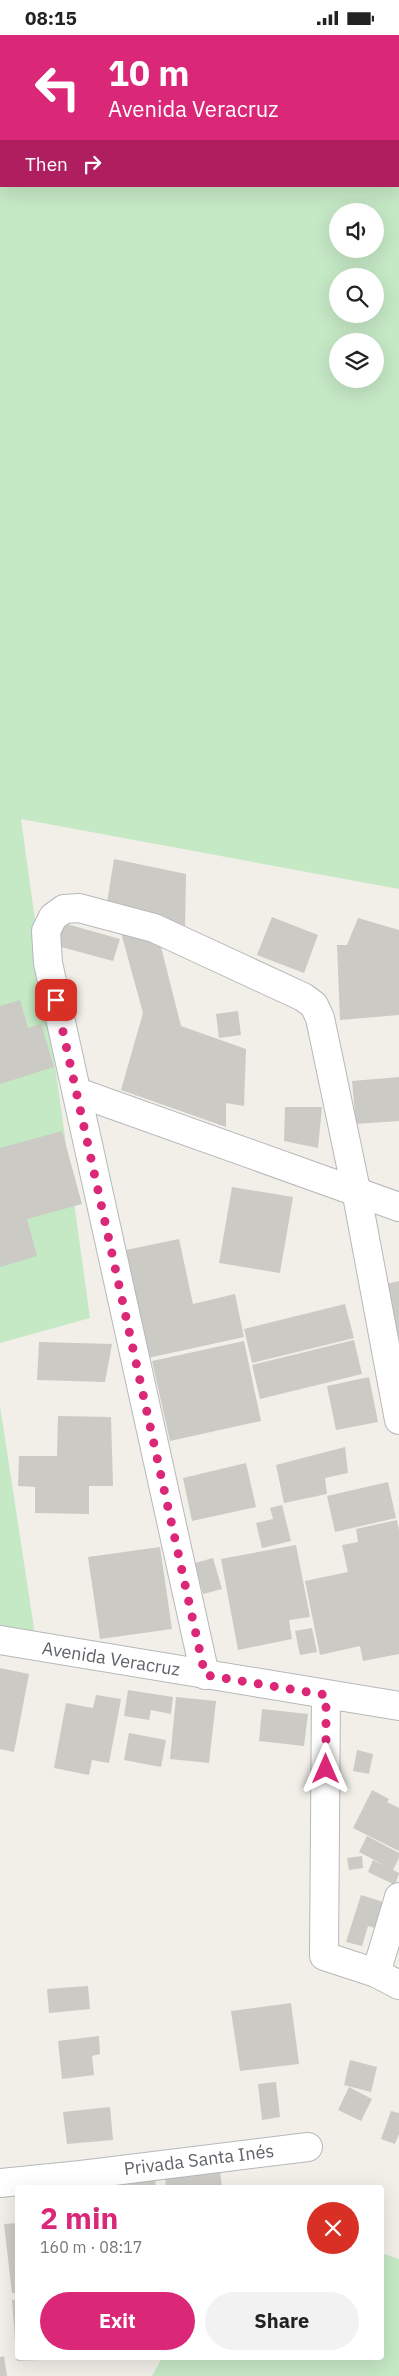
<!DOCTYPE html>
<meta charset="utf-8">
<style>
:root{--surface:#fff;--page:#f2f2f2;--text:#222;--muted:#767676;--accent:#db2777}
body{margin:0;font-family:"IBM Plex Sans",sans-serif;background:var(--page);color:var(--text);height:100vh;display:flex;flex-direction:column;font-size:19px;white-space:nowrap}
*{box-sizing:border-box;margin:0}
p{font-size:16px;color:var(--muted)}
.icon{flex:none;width:28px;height:28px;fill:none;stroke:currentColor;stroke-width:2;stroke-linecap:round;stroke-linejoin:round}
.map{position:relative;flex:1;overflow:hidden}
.details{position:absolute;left:15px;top:2150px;width:369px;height:175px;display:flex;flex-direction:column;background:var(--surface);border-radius:5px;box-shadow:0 5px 20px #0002}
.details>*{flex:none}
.hud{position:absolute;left:0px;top:0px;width:400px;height:152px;box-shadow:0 5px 20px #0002;background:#db2777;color:#fff;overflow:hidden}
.fabs{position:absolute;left:329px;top:168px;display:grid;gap:10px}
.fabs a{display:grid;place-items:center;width:55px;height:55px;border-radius:50%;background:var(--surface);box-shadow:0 5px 20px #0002;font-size:25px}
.pin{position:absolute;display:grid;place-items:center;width:42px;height:42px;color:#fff;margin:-21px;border-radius:10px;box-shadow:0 2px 8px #0006}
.me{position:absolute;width:55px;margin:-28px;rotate:0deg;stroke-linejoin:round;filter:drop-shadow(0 0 4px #0008)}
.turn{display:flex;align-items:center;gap:18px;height:105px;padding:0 25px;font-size:22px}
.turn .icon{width:65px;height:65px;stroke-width:2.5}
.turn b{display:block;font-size:35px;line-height:42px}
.then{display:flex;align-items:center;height:48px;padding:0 25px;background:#0003;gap:10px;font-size:19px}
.round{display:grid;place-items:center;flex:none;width:52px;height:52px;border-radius:26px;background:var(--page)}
.head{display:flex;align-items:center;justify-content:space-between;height:85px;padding:0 25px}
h1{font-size:30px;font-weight:800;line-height:38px;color:var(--accent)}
.cta{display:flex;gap:10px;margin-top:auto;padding:10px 25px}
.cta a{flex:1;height:58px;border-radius:30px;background:var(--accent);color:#fff;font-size:20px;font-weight:800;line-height:58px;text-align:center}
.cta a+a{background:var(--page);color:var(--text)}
.status{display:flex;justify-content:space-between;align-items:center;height:35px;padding:0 25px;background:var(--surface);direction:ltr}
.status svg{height:14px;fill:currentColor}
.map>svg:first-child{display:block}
.green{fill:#c5e8c5;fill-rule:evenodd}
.building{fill:#cccac5}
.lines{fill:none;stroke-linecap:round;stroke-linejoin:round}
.minor-casing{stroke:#b5b8bc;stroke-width:30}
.minor{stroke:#fff;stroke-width:28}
.route{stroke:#db2777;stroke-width:9;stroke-dasharray:0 16.2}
.labels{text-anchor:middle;stroke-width:5;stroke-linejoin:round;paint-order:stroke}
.street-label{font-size:18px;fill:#5f6368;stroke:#fff}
</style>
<div class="status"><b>08:15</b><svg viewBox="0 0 49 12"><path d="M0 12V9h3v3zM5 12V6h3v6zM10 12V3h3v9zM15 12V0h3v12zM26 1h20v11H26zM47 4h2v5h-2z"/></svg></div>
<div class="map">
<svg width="399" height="2341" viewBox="0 0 399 2341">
<rect width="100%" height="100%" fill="#f1efe8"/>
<g class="green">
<path d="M0,0H399V854L21,784L90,1283L0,1308ZM1,1H399V151H1ZM338,176H375V214H338ZM338,241H375V279H338ZM338,306H375V344H338Z"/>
<polygon points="0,1371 39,1626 0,1610"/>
<polygon points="381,2218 399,2224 399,2341 152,2341 162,2323 381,2322"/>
</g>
<g class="building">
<polygon points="114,824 186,839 185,895 107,868"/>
<polygon points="272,882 318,900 304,938 257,920"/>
<polygon points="358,883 399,895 399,980 340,985 337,910 347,910"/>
<polygon points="56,886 120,904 113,926 50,909"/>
<polygon points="120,894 160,908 181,991 246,1014 244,1071 226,1068 226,1092 121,1055 143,978"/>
<polygon points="20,965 28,993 41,989 54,1032 0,1049 0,971"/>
<polygon points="238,976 241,1000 219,1003 216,979"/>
<polygon points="399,1042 399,1086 356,1089 352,1046"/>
<polygon points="285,1072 322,1072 318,1113 284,1106"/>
<polygon points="62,1096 82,1169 27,1184 37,1221 0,1232 0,1113"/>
<polygon points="232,1152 293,1162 280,1238 219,1228"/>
<polygon points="179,1204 193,1269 235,1259 244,1302 148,1323 126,1215"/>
<polygon points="399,1246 399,1307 398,1307 386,1249"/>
<polygon points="345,1269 354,1303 252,1328 244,1294"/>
<polygon points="354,1305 362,1339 260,1364 252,1330"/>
<polygon points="244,1306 261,1386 170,1406 152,1326"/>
<polygon points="39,1307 112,1309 105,1347 37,1345"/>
<polygon points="369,1342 378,1387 336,1395 327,1351"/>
<polygon points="58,1381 111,1382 113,1451 89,1451 89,1479 35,1478 35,1452 18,1451 19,1421 57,1421"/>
<polygon points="345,1412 348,1438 325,1443 327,1459 284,1468 276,1430"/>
<polygon points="246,1428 256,1472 192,1486 183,1443"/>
<polygon points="388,1447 396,1483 335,1497 327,1461"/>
<polygon points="282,1470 291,1506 262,1513 256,1488 273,1484 270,1473"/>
<polygon points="397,1485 399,1495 399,1619 363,1626 360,1611 320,1620 305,1546 348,1537 342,1510 358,1507 356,1494"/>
<polygon points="296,1510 310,1582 289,1585 292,1604 238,1615 221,1524"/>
<polygon points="160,1512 172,1594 100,1604 88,1522"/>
<polygon points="213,1523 222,1554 203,1559 195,1528"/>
<polygon points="312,1593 317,1617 300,1620 295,1596"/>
<polygon points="0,1633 29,1639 14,1717 0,1714"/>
<polygon points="128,1655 173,1662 171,1679 151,1675 149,1685 124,1681"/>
<polygon points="96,1660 121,1664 109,1728 92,1725 89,1740 54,1733 66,1668 93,1673"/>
<polygon points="176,1662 216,1666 209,1728 170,1724"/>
<polygon points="262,1674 308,1679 304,1711 259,1706"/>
<polygon points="129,1698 166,1705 161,1732 124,1725"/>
<polygon points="357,1715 373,1719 369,1739 353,1736"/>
<polygon points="372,1755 389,1764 387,1767 399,1773 399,1816 353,1793"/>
<polygon points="367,1801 399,1818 399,1823 393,1835 399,1838 395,1850 368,1837 373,1825 388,1832 359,1817"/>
<polygon points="362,1821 363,1833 349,1835 347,1823"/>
<polygon points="361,1860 390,1869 382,1895 368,1891 362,1911 346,1907"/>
<polygon points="88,1951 90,1974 49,1978 47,1954"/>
<polygon points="291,1968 299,2029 240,2036 231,1976"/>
<polygon points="99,2001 100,2019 92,2021 94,2040 62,2044 58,2006"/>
<polygon points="350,2025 377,2032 371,2057 344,2050"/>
<polygon points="276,2047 280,2082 262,2085 258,2049"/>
<polygon points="349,2052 372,2064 361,2086 338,2075"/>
<polygon points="110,2072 113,2105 67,2109 63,2077"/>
<polygon points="391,2076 399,2078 399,2099 395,2109 381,2104"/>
<polygon points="220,2136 222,2152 166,2152 165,2142"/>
<polygon points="155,2143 156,2152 99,2152 99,2149"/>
<polygon points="18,2188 18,2258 12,2258 4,2189"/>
<polygon points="18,2264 18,2319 16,2319 12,2265"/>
<polygon points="4,2321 7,2341 0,2341 0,2322"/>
<polygon points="16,2322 40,2322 40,2325 17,2326"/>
</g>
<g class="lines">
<defs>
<g id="minor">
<polyline points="100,0 100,1"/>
<polyline points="77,1057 399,1172"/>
<polyline points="0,1605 399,1671"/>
<polyline points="205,1640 48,928 46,896 53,882 64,874 79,873 154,893 303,962 314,970 320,983 356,1155 399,1385"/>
<polyline points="326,1660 324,1921 376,1938 399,1950"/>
<polyline points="376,1938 399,1862"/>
<polyline points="0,2148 81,2140 308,2112"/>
</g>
</defs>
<use href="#minor" class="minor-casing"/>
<use href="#minor" class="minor"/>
</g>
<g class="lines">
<polyline class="route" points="56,965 205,1640 326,1660 326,1734"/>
</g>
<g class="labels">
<g class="street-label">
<text transform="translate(111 1624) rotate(9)" y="6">Avenida Veracruz</text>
<text transform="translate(199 2125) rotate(-7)" y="6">Privada Santa Inés</text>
</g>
</g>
</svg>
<div class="fabs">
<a><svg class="icon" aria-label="sound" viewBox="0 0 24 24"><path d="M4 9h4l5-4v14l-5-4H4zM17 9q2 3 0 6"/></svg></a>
<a><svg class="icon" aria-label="search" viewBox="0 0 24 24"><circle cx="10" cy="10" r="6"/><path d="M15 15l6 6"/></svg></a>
<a><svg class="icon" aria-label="layers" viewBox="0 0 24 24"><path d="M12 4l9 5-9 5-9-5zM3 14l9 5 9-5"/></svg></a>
</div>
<div class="pin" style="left:56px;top:965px;background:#d93025"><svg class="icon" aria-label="arrive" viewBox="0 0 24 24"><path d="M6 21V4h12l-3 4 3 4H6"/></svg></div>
<svg class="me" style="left:326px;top:1734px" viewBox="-20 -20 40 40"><path d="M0-17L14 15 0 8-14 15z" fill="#db2777" stroke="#fff" stroke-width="4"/></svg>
<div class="hud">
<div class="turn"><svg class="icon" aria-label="left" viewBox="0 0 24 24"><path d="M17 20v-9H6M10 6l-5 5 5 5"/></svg><div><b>10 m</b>Avenida Veracruz</div></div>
<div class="then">Then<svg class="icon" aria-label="right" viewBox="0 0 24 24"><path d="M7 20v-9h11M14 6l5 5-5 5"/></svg></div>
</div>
<section class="details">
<div class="head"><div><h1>2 min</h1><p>160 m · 08:17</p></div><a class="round" style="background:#d93025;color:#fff"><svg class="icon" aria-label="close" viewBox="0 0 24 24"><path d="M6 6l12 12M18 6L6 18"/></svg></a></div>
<div class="cta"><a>Exit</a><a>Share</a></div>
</section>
</div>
